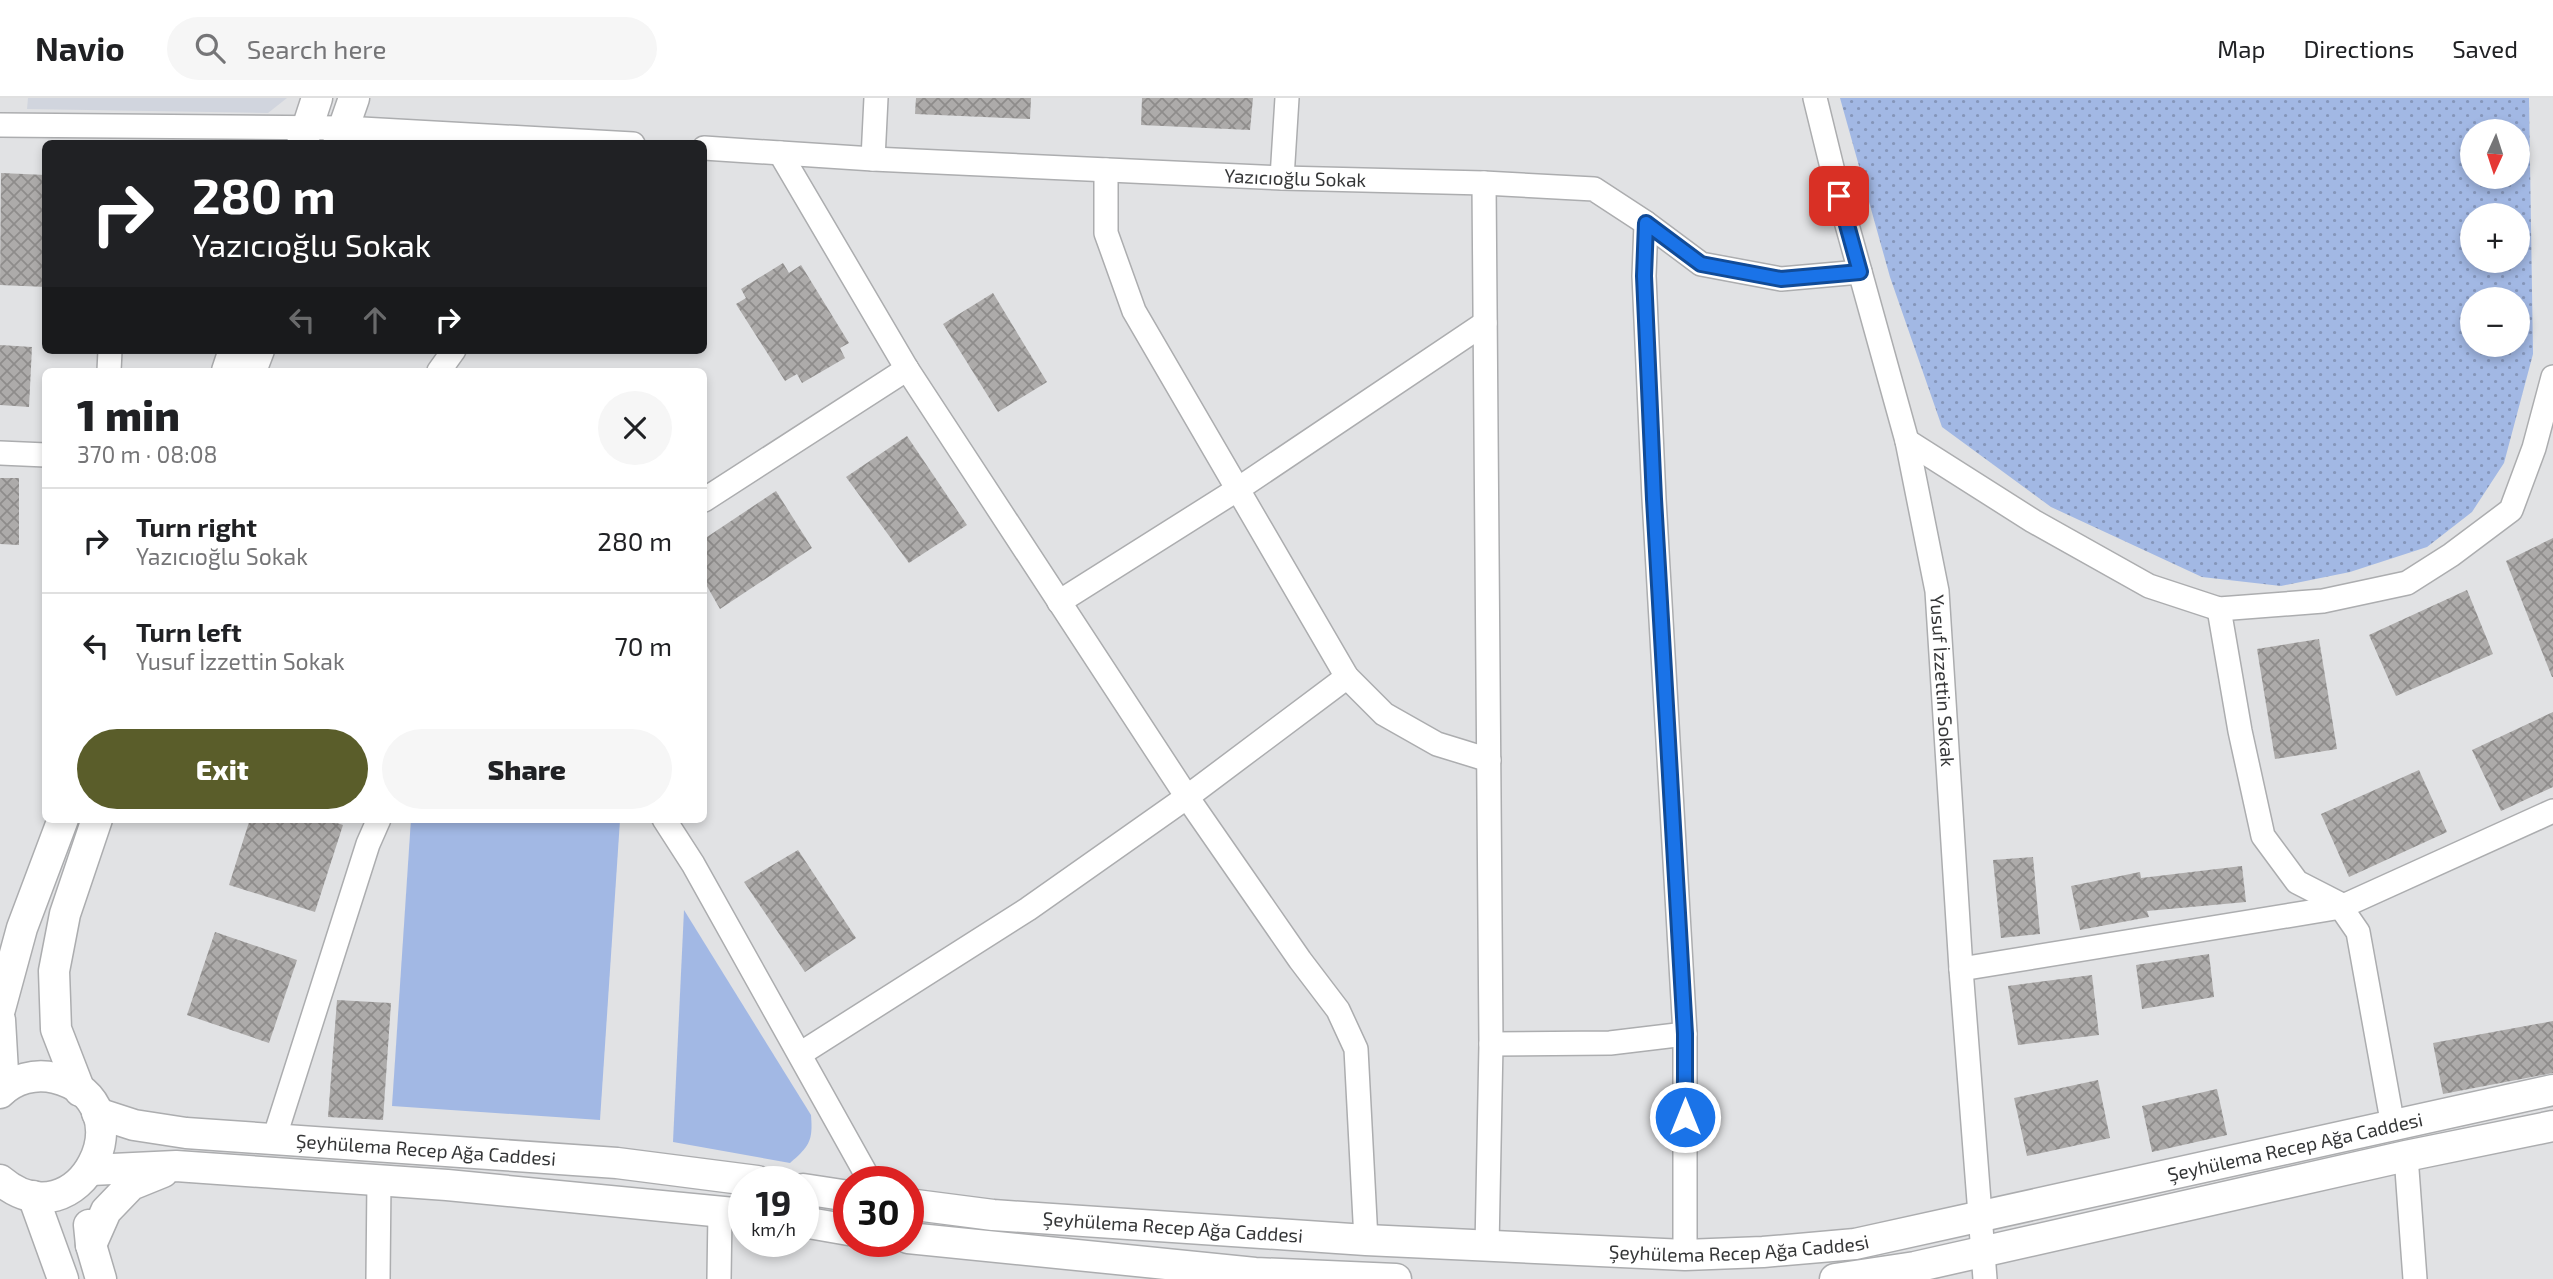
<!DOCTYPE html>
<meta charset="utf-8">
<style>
:root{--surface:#fff;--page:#f6f6f6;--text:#202124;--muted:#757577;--line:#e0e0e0;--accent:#5a5d2a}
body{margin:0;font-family:"Exo 2",sans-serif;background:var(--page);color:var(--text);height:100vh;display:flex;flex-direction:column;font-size:26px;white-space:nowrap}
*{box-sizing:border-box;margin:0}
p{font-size:23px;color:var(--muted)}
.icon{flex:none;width:38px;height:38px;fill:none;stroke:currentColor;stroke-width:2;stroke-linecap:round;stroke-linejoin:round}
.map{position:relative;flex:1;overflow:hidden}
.details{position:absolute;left:42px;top:270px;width:665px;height:455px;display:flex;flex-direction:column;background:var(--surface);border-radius:10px;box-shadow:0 4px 10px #0003}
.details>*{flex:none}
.hud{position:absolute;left:42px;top:42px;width:665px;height:214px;border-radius:10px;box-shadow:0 4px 10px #0003;background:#202124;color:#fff;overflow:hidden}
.needle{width:46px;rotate:183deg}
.controls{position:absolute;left:2460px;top:21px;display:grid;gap:14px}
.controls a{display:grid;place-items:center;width:70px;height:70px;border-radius:50%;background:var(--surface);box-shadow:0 4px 10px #0003;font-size:35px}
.speed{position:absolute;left:728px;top:1068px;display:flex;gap:14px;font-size:35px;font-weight:700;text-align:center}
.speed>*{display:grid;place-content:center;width:91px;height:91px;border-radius:50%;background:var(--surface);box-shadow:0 4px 10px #0003;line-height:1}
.speed small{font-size:18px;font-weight:400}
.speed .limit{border:10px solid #d22;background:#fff;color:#111}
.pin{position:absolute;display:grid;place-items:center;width:60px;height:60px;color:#fff;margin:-30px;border-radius:14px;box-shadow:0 4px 10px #0006}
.me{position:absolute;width:77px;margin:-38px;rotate:0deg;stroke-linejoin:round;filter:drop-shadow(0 0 5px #0008)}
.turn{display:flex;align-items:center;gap:24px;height:147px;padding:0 35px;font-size:32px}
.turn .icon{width:91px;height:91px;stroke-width:2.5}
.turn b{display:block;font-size:49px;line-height:60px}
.lanes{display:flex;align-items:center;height:66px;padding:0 35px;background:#0003;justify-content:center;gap:35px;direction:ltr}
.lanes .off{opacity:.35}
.round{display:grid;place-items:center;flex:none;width:74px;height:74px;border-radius:37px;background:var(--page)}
.head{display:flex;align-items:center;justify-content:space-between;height:119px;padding:0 35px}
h1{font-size:42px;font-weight:800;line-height:52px}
.cta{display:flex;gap:14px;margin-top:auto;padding:14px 35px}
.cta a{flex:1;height:80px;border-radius:42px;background:var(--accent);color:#fff;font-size:28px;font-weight:800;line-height:80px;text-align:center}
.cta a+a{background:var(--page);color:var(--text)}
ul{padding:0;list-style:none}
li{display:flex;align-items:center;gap:21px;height:105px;padding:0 35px;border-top:2px solid var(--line)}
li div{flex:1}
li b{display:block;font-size:26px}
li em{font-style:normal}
header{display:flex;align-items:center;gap:42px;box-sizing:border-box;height:98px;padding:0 35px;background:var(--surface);border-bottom:2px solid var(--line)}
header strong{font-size:33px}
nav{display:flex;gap:38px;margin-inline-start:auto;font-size:24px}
.search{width:490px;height:63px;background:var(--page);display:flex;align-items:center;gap:18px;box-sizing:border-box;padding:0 24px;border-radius:38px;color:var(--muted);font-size:26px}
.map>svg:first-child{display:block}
.built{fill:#d1d5de}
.grass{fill:#a2b8e4}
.park{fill:url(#park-dots);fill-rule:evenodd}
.building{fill:url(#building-cross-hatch)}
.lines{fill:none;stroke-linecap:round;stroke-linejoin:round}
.minor-casing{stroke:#acadaf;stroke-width:26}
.tertiary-casing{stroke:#acadaf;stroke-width:33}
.minor{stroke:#fff;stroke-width:23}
.tertiary{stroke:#fff;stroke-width:30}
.route-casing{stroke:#114b97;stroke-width:18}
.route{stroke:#1a73e8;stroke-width:12}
.labels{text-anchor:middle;stroke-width:6;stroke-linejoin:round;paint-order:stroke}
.street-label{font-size:19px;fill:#353637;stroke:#e1e2e4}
</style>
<header>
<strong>Navio</strong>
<div class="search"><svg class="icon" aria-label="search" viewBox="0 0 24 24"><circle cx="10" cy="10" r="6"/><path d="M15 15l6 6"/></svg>Search here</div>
<nav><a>Map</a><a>Directions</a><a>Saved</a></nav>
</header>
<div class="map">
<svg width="2553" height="1181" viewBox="0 0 2553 1181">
<defs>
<pattern id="park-dots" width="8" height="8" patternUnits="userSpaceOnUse" patternTransform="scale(1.75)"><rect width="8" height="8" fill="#a2b8e4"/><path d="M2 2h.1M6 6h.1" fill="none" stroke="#8596ba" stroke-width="1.8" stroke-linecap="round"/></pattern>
<pattern id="building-cross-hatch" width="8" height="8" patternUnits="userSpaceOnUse" patternTransform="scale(1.75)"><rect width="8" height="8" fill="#adabaa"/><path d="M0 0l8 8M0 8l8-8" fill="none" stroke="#8e8c8b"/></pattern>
</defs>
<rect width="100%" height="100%" fill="#e1e2e4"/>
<polygon class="built" points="28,0 287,0 268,15 27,11"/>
<g class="grass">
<polygon points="411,721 620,722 600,1022 392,1008"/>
<path d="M684,812L811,1017C813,1042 810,1048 790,1065L673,1044Z"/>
</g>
<path class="park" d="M1840,0H2529L2533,256L2504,365L2472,414L2427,449L2350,474L2281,488L2202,479L2051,409L1942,329L1890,179ZM2473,33H2518V79H2473ZM2473,117H2518V163H2473ZM2473,201H2518V247H2473Z"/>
<g class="building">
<polygon points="916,0 1031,0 1030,21 915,16"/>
<polygon points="1142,0 1253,0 1250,32 1141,27"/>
<polygon points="1,75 46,77 46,189 0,187"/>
<polygon points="783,165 789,175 801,167 849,245 840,250 845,260 802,285 797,276 785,283 736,206 746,200 741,191"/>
<polygon points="993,195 1047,284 998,314 943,226"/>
<polygon points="0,247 32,249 29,309 0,307"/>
<polygon points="907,338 967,427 909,465 846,379"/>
<polygon points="0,380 19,380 19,447 0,446"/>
<polygon points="776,393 812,450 720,511 704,483 704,441"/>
<polygon points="2553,440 2553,579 2552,579 2506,463"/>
<polygon points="2467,492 2493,556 2396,598 2369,537"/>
<polygon points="2319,541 2337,651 2275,661 2257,551"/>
<polygon points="2553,614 2553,689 2501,713 2472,652"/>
<polygon points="2419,672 2447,734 2349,779 2321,716"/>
<polygon points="250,721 325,721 343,727 315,814 229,787"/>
<polygon points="798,752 856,840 805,874 744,784"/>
<polygon points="2033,759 2040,836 2001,840 1993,762"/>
<polygon points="2242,768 2246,804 2147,813 2149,819 2080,832 2071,788 2140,774 2141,780"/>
<polygon points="215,834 297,862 269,945 187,917"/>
<polygon points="2209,856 2214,899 2142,911 2136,867"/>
<polygon points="2092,877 2099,937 2018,947 2008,888"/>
<polygon points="337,902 391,905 383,1022 328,1019"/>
<polygon points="2553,923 2553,975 2443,996 2433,945"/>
<polygon points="2098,982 2110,1040 2027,1058 2014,1000"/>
<polygon points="2217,991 2227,1037 2152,1054 2142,1008"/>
</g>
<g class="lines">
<defs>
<g id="minor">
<path id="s1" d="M1815,0L1839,98L1907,343L1937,493L1961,871L1985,1181"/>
<polyline points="0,27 344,30 633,46"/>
<path id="s2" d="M704,50L873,61L1282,80L1484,85L1594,91L1646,125L1701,166L1781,181L1860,174"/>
<polyline points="780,55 907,271 1187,699 1300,862 1338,912 1356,951 1366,1142"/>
<polyline points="873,61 876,0"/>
<polyline points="1106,72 1106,135 1134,213 1347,579 1384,616 1437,646 1489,662"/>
<polyline points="1282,80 1287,0"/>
<polyline points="1484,85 1491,946 1487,1149"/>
<polyline points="1646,125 1644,178 1654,401 1685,936 1685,1157"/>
<polyline points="109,273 110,252"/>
<polyline points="439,273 454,252"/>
<polyline points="1907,343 2033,423 2149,488 2219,511 2323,503 2407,485 2451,457 2511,412 2534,350 2553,279"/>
<polyline points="0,355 46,357"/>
<polyline points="704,402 907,271"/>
<polyline points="1059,504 1238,391 1485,225"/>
<polyline points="2219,511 2240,633 2263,738 2297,784 2338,805 2358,834 2393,1028"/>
<polyline points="664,721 693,766 870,1083"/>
<polyline points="1961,871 2341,809 2553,713"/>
<polyline points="1491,946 1610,945 1685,936"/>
<polyline points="800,956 1028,811 1187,699 1347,579"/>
<polyline points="274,1041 368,746 379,721"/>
<polyline points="2406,1058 2415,1181"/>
<polyline points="378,1181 379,1082"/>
<polyline points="719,1181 720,1114"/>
</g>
<g id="tertiary">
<polyline points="302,46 317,0"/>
<polyline points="338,46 354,0"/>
<polyline points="227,273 234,252"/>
<polyline points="251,273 259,252"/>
<polyline points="0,911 22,830 63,721"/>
<polyline points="0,922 4,991"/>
<polyline points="80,993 56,931 54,873 65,816 97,721"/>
<path d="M0,995C14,981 35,975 55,980C151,1004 79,1149 0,1082"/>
<path id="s3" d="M97,1015L134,1027L186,1035L617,1065L757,1083"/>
<polyline points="91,1072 176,1068 447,1087 744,1116"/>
<polyline points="803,1091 849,1098"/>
<polyline points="33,1098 63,1181"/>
<path id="s4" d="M908,1106L993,1117L1366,1142L1685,1157L1763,1154L1855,1146L2553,992"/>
<polyline points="803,1124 849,1132"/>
<polyline points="89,1127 91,1147 101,1181"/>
<polyline points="908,1140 1255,1175 1396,1181"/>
<polyline points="91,1147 106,1113 131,1087 163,1074"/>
<polyline points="1835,1181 1915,1169 2406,1058 2553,1028"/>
</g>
</defs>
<use href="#minor" class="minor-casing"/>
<use href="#tertiary" class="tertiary-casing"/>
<use href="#minor" class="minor"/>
<use href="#tertiary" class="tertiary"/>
</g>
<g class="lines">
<defs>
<polyline id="route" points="1685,1019 1685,936 1654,401 1644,178 1646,125 1701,166 1781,181 1860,174 1839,98"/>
</defs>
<use href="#route" class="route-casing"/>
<use href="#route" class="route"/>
</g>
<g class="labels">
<g class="street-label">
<text dy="7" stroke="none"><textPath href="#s2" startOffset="592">Yazıcıoğlu Sokak</textPath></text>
<text dy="7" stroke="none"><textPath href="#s1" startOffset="598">Yusuf İzzettin Sokak</textPath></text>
<text dy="7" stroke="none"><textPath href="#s4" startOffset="1400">Şeyhülema Recep Ağa Caddesi</textPath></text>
<text dy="7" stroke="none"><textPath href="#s3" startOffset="332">Şeyhülema Recep Ağa Caddesi</textPath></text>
<text dy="7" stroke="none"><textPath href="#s4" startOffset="266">Şeyhülema Recep Ağa Caddesi</textPath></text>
<text dy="7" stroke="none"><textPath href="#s4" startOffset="833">Şeyhülema Recep Ağa Caddesi</textPath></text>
</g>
</g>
</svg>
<div class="controls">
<a><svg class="needle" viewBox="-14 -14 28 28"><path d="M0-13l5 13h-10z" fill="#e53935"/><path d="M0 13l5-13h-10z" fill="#757577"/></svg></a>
<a>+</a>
<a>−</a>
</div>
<div class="speed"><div>19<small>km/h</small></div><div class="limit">30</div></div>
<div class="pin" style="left:1839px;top:98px;background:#d93025"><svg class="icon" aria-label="arrive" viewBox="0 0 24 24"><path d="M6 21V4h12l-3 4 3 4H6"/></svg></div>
<svg class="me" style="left:1685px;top:1019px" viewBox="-20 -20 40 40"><circle r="17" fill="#1a73e8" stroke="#fff" stroke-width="3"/><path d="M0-11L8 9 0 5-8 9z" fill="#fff"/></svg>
<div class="hud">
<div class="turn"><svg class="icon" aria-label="right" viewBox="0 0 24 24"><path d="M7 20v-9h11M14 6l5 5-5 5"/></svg><div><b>280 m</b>Yazıcıoğlu Sokak</div></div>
<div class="lanes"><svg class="icon off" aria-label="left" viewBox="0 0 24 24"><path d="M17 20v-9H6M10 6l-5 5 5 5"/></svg><svg class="icon off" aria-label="ahead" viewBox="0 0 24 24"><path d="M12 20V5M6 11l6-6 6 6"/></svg><svg class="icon" aria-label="right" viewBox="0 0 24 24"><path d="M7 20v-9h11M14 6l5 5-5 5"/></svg></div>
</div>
<section class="details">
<div class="head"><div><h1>1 min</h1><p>370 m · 08:08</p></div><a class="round"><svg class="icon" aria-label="close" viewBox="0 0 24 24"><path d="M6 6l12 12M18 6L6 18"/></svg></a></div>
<ul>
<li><svg class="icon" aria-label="right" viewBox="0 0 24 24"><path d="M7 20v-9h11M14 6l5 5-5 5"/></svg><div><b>Turn right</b><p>Yazıcıoğlu Sokak</p></div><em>280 m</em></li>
<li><svg class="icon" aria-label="left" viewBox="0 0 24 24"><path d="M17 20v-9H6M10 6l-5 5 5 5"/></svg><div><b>Turn left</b><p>Yusuf İzzettin Sokak</p></div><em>70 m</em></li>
</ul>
<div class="cta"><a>Exit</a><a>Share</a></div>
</section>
</div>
